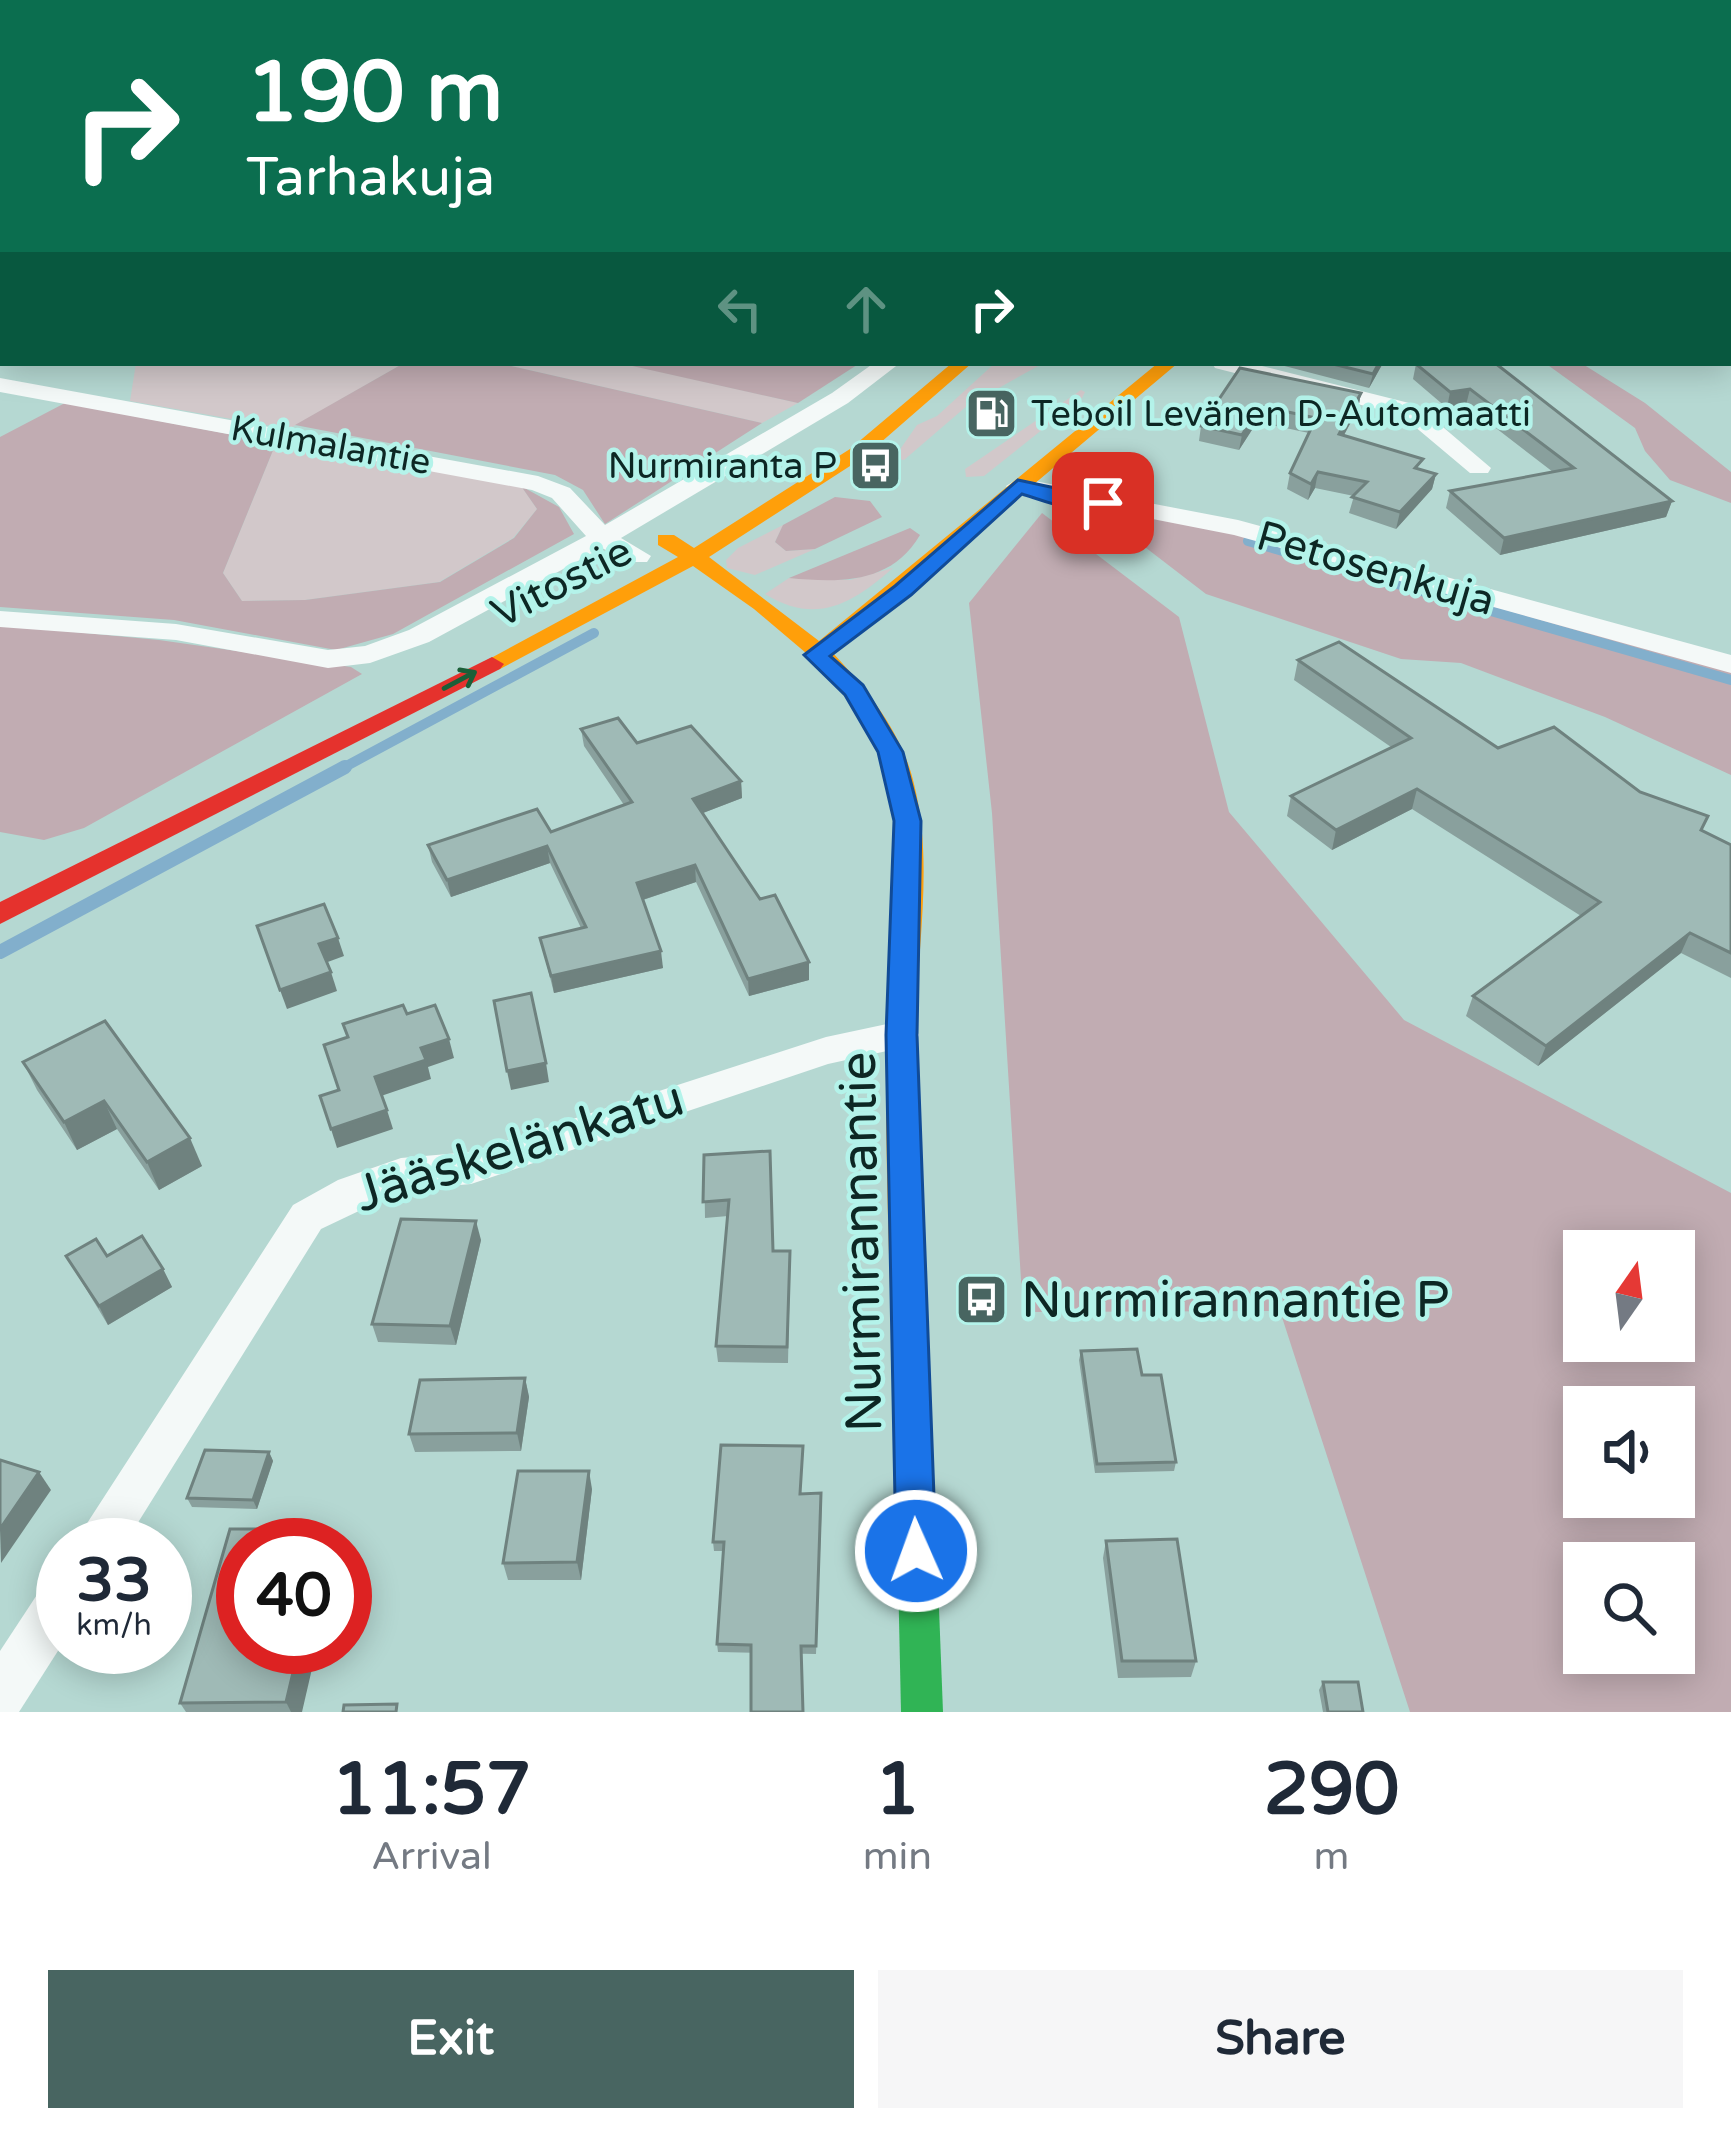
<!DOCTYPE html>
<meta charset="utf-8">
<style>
:root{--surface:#fff;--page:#f6f6f7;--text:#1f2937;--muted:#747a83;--accent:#486561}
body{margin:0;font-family:"Varela Round",sans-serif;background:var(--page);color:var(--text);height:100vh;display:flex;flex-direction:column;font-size:45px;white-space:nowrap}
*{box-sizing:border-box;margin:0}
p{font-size:39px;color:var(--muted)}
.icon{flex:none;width:66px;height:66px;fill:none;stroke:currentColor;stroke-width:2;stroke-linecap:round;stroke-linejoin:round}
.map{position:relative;height:1712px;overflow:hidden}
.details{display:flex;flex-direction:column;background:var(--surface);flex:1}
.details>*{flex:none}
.guide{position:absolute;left:0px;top:0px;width:1731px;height:366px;box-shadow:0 6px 30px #0003;background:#0b6e4f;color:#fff;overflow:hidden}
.needle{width:78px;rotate:14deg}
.controls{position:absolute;left:1563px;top:1230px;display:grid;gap:24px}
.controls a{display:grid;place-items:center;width:132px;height:132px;border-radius:0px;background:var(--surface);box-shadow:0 6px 30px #0003;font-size:60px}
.speed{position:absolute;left:36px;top:1518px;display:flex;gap:24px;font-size:60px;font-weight:700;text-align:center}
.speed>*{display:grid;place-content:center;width:156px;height:156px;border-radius:50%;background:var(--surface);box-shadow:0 6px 30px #0003;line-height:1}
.speed small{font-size:30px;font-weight:400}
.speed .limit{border:18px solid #d22;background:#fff;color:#111}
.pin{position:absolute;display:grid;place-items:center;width:102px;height:102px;color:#fff;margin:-51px;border-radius:24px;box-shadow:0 6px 18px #0006}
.me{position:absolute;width:132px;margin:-66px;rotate:358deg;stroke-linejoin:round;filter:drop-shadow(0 0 9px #0008)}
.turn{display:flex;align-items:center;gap:42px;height:252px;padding:0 48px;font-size:54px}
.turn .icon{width:156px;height:156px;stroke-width:2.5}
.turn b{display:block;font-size:84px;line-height:102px}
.lanes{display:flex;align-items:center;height:114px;padding:0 48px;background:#0003;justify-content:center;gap:60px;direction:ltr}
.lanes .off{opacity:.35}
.eta{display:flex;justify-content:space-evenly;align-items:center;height:204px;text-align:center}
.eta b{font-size:72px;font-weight:700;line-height:84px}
.cta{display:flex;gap:24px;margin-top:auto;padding:24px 48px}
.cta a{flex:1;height:138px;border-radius:0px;background:var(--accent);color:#fff;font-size:48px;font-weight:700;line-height:138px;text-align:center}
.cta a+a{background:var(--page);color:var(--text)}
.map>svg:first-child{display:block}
.green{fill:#d2c8ca}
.forest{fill:#c1acb2;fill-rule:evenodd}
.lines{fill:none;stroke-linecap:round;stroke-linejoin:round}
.stream-far2{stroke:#82afcc;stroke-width:6}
.stream-far1{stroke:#82afcc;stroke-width:10}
.stream{stroke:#82afcc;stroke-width:14}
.street{fill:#f4f9f8;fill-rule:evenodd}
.fast{fill:#30b455;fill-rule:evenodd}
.slow{fill:#ff9f0a;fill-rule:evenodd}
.jam{fill:#e5322d;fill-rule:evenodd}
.wall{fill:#89a09d}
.shaded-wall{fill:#6f827f}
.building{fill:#9fbab6;stroke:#6f827f;stroke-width:3}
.oneway{stroke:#1b5f38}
.route{fill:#1a73e8;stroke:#114b97;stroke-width:3}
.labels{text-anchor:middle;stroke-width:9;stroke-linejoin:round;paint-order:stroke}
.far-poi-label{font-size:36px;fill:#0d2724;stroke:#b4f3ea;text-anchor:start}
.far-street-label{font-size:36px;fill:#0d2724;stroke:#b4f3ea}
.street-label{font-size:42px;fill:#0d2724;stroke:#b4f3ea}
.near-street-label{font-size:51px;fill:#0d2724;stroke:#b4f3ea}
.near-poi-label{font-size:51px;fill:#0d2724;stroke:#b4f3ea;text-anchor:start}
</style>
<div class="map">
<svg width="1731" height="1712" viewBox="0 0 1731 1712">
<rect width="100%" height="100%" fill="#b5d8d2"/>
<g class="green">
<polygon points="136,363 404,363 289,429 130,401"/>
<polygon points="498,363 621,363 798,403 762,423"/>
<polygon points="995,363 1040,365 968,405 904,460 894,458 917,425 937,416"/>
<polygon points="1081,390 1085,392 1082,398 984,476 966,477 965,469"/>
<polygon points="276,443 521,486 537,509 513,538 439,582 305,600 242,601 223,573"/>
<polygon points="783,525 775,542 786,551 815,549 755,575 727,568 726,560 738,548"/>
<path d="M893,568C853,603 817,626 765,594L789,578L850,580Z"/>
</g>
<g class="forest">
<polygon points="404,363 498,363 762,423 605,524 583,490 555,475 295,425"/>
<polygon points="619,363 860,363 798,403"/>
<polygon points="1545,363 1581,363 1645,403 1731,472 1731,503 1670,480 1645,451 1635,428"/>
<polygon points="65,403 276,443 223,573 242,601 305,600 440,582 514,538 537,509 521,486 559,507 574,534 393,634 336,650 174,620 0,607 0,437"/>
<polygon points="835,497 870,501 882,517 815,549 786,551 775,542 783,525"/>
<polygon points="1085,501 1226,529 1731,671 1731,775 1605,717 1461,663 1401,659 1206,594"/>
<path d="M1042,513L1179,617L1229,812L1404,1020L1731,1193V1712H1410L1280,1311L1023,1312L992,813L969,603ZM1584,1251H1674V1341H1584ZM1584,1407H1674V1497H1584ZM1584,1563H1674V1653H1584Z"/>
<path d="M910,528L920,535C891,584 840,583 789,578Z"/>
<polygon points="0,625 159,640 351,667 362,674 84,828 44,840 0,832"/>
</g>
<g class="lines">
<polyline class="stream-far2" points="1148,0 1152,3"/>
<g class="stream-far1">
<polyline points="1248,541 1731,680"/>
<polyline points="339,770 594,633"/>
</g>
<polyline class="stream" points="0,952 345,767"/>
<g class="street">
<polygon points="874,363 900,363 848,403 621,538 651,556 647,562 629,562 602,548 429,642 370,663 328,668 176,640 0,627 0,611 176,624 328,650 365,646 409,630 586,536 552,498 532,490 0,392 0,378 538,476 570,488 605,525 832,393"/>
<polygon points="1212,363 1250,363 1417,405 1491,468 1488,473 1470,473 1401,415 1215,368"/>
<polygon points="1019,478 1238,520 1731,655 1731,673 1234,535 1010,491 1006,486"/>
<polygon points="901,1021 914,1025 919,1035 914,1045 828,1064 471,1184 403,1190 321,1229 124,1545 73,1545 293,1205 338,1180 401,1158 471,1152 826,1037"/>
<polygon points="63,1574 63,1643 19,1712 0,1712 0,1651 46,1581"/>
</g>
<g class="fast">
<polygon points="1087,0 1100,0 1102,3 1089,3"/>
<polygon points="3,102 3,110 0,111 0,103"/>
<polygon points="1728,222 1731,223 1731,233 1728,232"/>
<polygon points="915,1461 928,1466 934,1479 943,1712 901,1712 896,1479 902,1466"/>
</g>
<path class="slow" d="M952,363H972L864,457L709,557L819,641L1158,363H1178L833,653C868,691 902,732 914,784C935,867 915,955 916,1039C917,1186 928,1333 934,1479L928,1492L915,1497L902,1492L896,1479C892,1333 885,1187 886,1041C886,956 906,870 889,786C879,736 848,698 815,662L808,660L806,653L754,609L693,566L500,669L492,671L480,664L678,557L658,545V535H674L694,548L850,449Z"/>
<polygon class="jam" points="492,657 504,664 500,669 0,924 0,902"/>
</g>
<g class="wall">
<polygon points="1273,363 1383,363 1369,388"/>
<polygon points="1495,363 1672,501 1666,517 1500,555 1446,508 1450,491 1553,472 1466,405 1447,408 1413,379 1416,364"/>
<polygon points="1240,368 1361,393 1358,409 1343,436 1420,469 1436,474 1432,489 1396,529 1349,513 1354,496 1315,488 1308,500 1287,489 1290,473 1309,433 1257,422 1239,450 1199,441 1201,426"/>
<polygon points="1298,660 1498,748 1640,792 1701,831 1731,845 1731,978 1681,953 1538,1066 1466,1016 1473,996 1581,916 1412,809 1332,850 1287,816 1291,796 1391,747 1294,680"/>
<polygon points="581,729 637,743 741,781 742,798 703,813 809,980 749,996 696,882 643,900 663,968 554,993 540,938 581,928 550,863 451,897 432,862 428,845 551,832 624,805 584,746"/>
<polygon points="105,1021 202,1166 159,1190 117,1129 77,1150 37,1090 23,1062"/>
<polygon points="704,1155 774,1251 790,1267 788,1363 718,1362 716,1346 728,1216 705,1218"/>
<polygon points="481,1240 456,1345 378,1342 372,1324"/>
<polygon points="66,1256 107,1256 163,1269 172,1287 108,1325"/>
<polygon points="1081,1351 1142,1375 1176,1462 1174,1471 1095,1473 1079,1360"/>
<polygon points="525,1378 529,1397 521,1451 415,1452 409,1434"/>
<polygon points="269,1452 273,1461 257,1509 192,1507 187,1498"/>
<polygon points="592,1489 581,1580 508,1580 503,1563"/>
<polygon points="801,1494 822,1502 816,1654 718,1652 717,1644 724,1551 714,1551 713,1542"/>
<polygon points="230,1529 302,1712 186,1712 180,1703"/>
<polygon points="1106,1541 1196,1661 1191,1677 1118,1678 1103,1558"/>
<polygon points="1323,1682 1363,1712 1323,1712 1319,1690"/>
</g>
<g class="shaded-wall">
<polygon points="1379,363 1383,363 1369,388 1373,374"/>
<polygon points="1470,389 1466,405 1447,408 1450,392"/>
<polygon points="1361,393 1358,409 1336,450 1339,434"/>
<polygon points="1260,406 1257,422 1239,450 1242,435"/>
<polygon points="1318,472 1315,488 1308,500 1311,484"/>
<polygon points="1436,474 1432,489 1396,529 1400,512"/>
<polygon points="1672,501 1666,517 1500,555 1504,538"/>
<polygon points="741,781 742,798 695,816 693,799"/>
<polygon points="1417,789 1412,809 1332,850 1336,830"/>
<polygon points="547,846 550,863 451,897 447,880"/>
<polygon points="695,865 696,882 639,901 637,883"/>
<polygon points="1690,933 1681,953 1538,1066 1546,1046"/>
<polygon points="338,938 344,956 325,963 319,944"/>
<polygon points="661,951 663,968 554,993 551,976"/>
<polygon points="809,962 809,980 749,996 748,979"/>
<polygon points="331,972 337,991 287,1009 280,990"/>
<polygon points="449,1039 454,1058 428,1067 431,1079 381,1096 375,1077 421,1048"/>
<polygon points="546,1063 549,1082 511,1090 507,1071"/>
<polygon points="104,1101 117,1129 77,1150 64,1122"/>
<polygon points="387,1110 393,1129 337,1148 331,1129"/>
<polygon points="190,1138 202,1166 159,1190 147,1162"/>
<polygon points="476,1221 481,1240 456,1345 450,1326"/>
<polygon points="163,1269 172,1287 108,1325 99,1306"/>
<polygon points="525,1378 529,1397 521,1451 517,1433"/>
<polygon points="269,1452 273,1461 257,1509 253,1500"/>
<polygon points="589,1471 592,1489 581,1580 577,1562"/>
<polygon points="39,1472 51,1490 1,1563 0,1529"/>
<polygon points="327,1529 334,1545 323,1545"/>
<polygon points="299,1647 317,1647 302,1712 291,1712 286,1702"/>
</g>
<g class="building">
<polygon points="1329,363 1379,363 1373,374"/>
<polygon points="1495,363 1672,501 1504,538 1450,491 1574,468 1470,389 1450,392 1416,364"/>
<polygon points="1240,368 1361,393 1339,434 1423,459 1415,468 1436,474 1400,512 1352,497 1367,482 1318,472 1311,484 1290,473 1316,418 1260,406 1242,435 1201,426"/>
<polygon points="1339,642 1498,748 1554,727 1640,792 1708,816 1701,830 1731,845 1731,953 1690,933 1546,1046 1473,996 1600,902 1417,789 1336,830 1291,796 1411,738 1298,660"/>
<polygon points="618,718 637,743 691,726 741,781 693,799 760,899 775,895 809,962 748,979 695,865 637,883 661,951 551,976 540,938 586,927 547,846 447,880 428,845 537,809 551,832 632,802 581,729"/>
<polygon points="324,904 338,938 319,944 331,972 280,990 257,926"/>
<polygon points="531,993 546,1063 507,1071 494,1001"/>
<polygon points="403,1005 407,1014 435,1005 449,1039 421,1048 426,1060 375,1077 387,1110 331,1129 320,1096 339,1090 324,1045 348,1037 343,1024"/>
<polygon points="105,1021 190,1138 147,1162 104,1101 64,1122 23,1062"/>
<polygon points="770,1151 773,1251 790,1251 787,1347 716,1346 729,1200 703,1202 704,1155"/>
<polygon points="401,1219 476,1221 450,1326 372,1324"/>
<polygon points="142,1236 163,1269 99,1306 66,1256 96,1239 107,1256"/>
<polygon points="1137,1349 1142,1375 1161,1375 1176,1462 1097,1464 1081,1351"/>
<polygon points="525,1378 517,1433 409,1434 420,1380"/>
<polygon points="721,1445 803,1446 800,1494 821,1493 816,1646 801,1646 803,1712 751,1712 751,1645 717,1644 724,1542 713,1542"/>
<polygon points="205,1450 269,1452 253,1500 187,1498"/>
<polygon points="0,1460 39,1472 0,1529"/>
<polygon points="518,1471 589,1471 577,1562 503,1563"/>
<polygon points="230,1529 327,1529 323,1545 243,1545 243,1647 299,1647 286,1702 180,1703"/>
<polygon points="1177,1539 1196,1661 1122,1661 1106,1541"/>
<polygon points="1323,1682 1358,1682 1363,1712 1328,1712"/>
<polygon points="397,1704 396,1712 343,1712 344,1705"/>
</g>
<defs><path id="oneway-shaft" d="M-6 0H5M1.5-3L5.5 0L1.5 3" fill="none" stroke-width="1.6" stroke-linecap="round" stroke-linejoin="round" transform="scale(3)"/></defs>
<use class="oneway" href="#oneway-shaft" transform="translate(460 680) rotate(-28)"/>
<path class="route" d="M1018,480C1036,484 1107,498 1114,503C1090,520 1048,502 1022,494L911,595L830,656L863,685L903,752L921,821L917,1035L936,1551L930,1565L916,1570L902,1565L896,1551L886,1035L894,821L878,752L845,695L804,655L895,586Z"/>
<defs>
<symbol id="fuel-square" viewBox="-11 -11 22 22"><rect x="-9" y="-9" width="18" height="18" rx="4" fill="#486561" stroke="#b4f3ea"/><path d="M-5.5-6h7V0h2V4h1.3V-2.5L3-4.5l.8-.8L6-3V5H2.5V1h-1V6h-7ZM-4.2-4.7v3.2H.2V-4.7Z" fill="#fff"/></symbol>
<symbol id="bus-square" viewBox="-11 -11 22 22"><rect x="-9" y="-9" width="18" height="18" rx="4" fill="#486561" stroke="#b4f3ea"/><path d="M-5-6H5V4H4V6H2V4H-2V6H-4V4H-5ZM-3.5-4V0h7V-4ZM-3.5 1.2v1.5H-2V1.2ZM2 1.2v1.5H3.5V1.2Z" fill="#fff"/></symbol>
</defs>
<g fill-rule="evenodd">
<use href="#fuel-square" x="962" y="384" width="59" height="59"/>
<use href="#bus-square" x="846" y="436" width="59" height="59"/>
<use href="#bus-square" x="952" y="1270" width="59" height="59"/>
</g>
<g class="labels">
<g class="far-poi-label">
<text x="1031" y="426">Teboil Levänen D-Automaatti</text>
<text x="837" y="478" text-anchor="end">Nurmiranta P</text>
</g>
<g class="far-street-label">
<text transform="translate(331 444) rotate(10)" y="13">Kulmalantie</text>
</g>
<g class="street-label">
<text transform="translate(1376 567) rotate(16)" y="15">Petosenkuja</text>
<text transform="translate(561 581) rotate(-27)" y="15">Vitostie</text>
</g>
<g class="near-street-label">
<text transform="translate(519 1145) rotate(-17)" y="18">Jääskelänkatu</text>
<text transform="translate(860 1242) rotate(-91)" y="18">Nurmirannantie</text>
</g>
<g class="near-poi-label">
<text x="1021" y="1317">Nurmirannantie P</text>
</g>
</g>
</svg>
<div class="controls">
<a><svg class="needle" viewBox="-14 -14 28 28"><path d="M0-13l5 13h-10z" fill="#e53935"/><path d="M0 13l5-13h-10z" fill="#747a83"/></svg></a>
<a><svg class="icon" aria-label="sound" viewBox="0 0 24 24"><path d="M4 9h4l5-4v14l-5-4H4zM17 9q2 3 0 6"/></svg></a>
<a><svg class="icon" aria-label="search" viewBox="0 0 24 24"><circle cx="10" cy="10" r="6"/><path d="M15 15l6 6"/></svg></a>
</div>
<div class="speed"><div>33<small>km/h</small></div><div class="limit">40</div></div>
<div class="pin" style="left:1103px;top:503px;background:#d93025"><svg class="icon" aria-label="arrive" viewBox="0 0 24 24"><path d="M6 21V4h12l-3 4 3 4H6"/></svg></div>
<svg class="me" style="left:916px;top:1551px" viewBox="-20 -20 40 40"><circle r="17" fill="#1a73e8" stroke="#fff" stroke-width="3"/><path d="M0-11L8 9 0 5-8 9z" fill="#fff"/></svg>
<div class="guide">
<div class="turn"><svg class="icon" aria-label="right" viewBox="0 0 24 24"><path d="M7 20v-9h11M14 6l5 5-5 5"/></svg><div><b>190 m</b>Tarhakuja</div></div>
<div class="lanes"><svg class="icon off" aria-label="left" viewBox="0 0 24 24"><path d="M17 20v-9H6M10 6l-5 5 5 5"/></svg><svg class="icon off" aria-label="ahead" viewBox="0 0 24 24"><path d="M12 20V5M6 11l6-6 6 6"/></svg><svg class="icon" aria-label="right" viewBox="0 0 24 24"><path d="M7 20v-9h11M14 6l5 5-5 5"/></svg></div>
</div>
</div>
<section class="details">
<div class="eta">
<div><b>11:57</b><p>Arrival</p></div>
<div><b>1</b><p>min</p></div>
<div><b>290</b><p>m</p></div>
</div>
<div class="cta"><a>Exit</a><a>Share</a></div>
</section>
